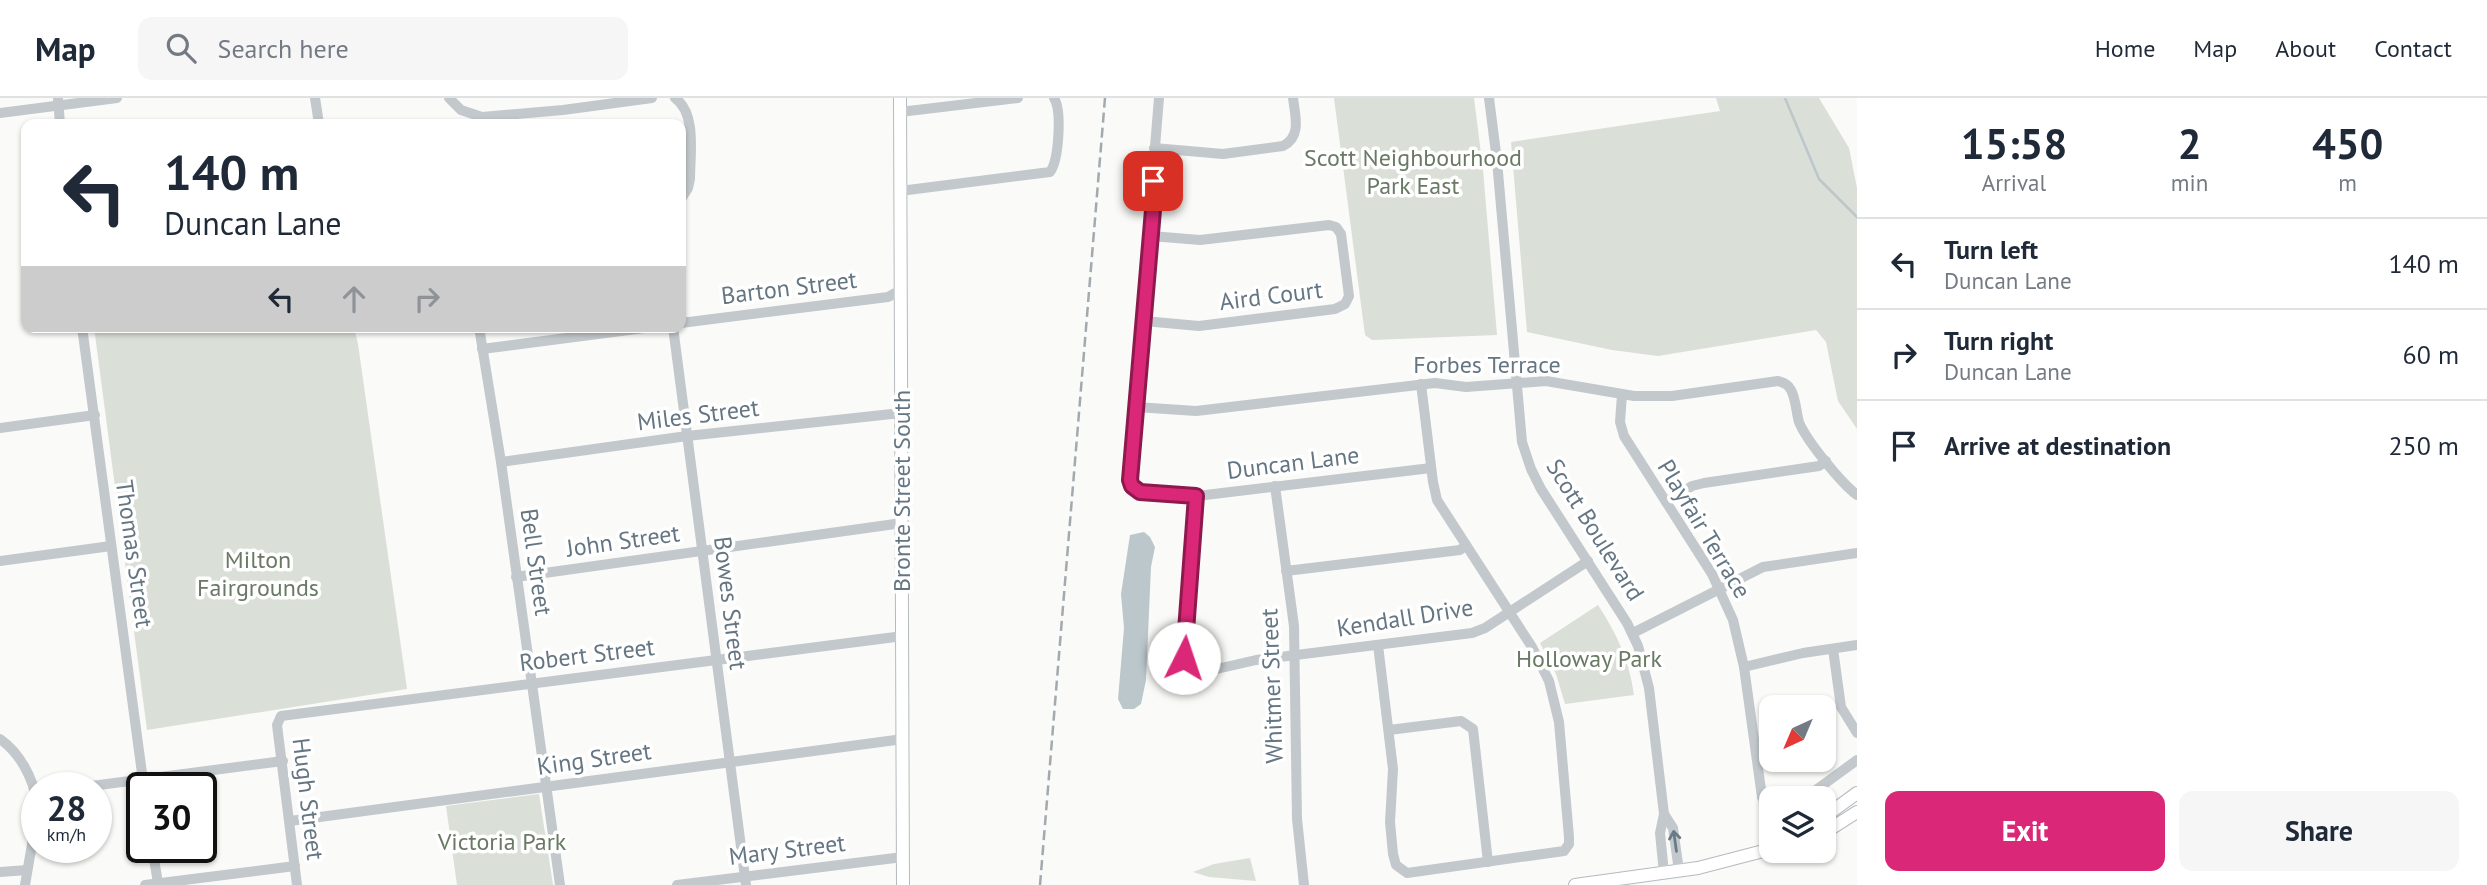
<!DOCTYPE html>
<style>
:root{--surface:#fff;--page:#f6f6f7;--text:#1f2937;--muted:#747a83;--line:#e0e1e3;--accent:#db2777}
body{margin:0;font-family:"PT Sans",sans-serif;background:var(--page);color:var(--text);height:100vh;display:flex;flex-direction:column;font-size:26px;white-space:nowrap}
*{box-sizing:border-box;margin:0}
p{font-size:23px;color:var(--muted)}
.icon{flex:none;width:38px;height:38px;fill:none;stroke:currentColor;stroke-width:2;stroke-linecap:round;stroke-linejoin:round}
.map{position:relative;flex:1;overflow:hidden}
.panel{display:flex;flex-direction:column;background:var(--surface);width:630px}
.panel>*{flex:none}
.top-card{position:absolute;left:21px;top:21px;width:665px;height:214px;border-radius:14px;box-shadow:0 2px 5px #0004;background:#fff;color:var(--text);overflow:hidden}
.needle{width:46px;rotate:224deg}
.controls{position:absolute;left:1759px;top:597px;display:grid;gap:14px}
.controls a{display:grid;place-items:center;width:77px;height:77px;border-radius:14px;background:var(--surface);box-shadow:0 2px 5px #0004;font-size:35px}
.speed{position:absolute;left:21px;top:674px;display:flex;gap:14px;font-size:35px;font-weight:700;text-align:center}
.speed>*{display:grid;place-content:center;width:91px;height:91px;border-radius:50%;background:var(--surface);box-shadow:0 2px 5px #0004;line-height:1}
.speed small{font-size:18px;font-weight:400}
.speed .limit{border:4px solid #111;border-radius:10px;background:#fff;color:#111}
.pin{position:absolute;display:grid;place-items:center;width:60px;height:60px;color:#fff;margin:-30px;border-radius:14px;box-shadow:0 4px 10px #0006}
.me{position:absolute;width:77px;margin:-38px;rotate:4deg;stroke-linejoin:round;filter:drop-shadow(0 0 5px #0008)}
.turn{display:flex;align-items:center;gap:24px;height:147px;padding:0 28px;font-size:32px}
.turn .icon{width:91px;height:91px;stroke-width:2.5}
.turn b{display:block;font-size:49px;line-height:60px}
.lanes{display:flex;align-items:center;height:66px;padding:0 28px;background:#0003;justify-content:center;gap:35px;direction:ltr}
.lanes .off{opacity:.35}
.eta{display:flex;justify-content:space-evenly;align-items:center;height:119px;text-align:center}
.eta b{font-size:42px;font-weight:800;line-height:49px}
.action{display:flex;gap:14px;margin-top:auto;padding:14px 28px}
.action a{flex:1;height:80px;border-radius:14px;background:var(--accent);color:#fff;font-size:28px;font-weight:800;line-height:80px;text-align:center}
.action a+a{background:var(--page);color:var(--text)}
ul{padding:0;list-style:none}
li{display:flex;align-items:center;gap:21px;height:91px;padding:0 28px;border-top:2px solid var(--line)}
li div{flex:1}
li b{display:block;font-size:26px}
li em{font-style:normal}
header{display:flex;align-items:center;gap:42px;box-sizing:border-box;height:98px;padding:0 35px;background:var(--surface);border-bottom:2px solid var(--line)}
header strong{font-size:33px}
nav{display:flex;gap:38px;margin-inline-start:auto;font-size:24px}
.search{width:490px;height:63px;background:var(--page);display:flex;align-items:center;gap:18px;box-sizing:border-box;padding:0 24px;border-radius:14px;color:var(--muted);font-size:26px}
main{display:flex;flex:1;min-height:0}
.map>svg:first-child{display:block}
.green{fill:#dadfd7}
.water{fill:#bbc7cb}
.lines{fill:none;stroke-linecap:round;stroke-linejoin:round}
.stream{stroke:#bbc7cb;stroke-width:2.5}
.major-casing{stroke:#b5babe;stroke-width:14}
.minor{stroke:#c3c8cc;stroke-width:10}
.major{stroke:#fff;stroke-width:12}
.rail{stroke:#a2aab0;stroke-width:2.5;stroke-dasharray:10 5;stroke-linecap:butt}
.oneway{stroke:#6a7a87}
.route-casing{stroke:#8e194d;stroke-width:18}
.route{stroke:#db2777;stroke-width:12}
.labels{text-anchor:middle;stroke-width:7;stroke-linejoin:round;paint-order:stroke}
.park-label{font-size:24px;fill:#687a64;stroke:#fff}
.street-label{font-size:24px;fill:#657683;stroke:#fff}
</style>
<header>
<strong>Map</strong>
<div class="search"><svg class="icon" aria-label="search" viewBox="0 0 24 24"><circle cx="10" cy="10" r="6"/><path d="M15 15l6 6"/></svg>Search here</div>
<nav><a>Home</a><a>Map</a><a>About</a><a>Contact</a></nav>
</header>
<main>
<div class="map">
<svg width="1857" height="787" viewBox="0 0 1857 787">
<rect width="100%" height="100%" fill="#fafaf8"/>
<g class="green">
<polygon points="1334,0 1474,0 1483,72 1497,237 1372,242 1365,237"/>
<polygon points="1716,0 1819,0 1849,50 1857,90 1857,331 1838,303 1826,244 1816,232 1658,258 1612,252 1527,234 1511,44 1720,13"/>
<polygon points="94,229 354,229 358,246 407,591 147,632"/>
<path d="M1598,507C1617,536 1629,562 1634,597L1565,606L1556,576L1540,545Z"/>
<polygon points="539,696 553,787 457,787 446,708"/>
<polygon points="1250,760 1256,783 1209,779 1193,774 1214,766"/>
</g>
<polygon class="water" points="1144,434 1150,439 1155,449 1151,469 1146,582 1141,606 1134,611 1123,611 1118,601 1124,530 1121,496 1130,437"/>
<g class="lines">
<polyline class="stream" points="1785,0 1819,81 1857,119"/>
<defs>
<g id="major">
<polyline points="900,0 903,787"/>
<polyline points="1824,719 1857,695"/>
<polyline points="1824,735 1857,714"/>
<polyline points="1575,787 1698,770 1771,751"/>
</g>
</defs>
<use href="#major" class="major-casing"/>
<g class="minor">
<polyline points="58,0 60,26"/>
<polyline points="315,0 319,26"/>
<polyline points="449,0 461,12 482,19 563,12 652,0"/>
<path d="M675,0C697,15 690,57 690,81L688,90L681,101"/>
<polyline points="1159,0 1153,73 1153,112 1131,378 1132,389 1144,395 1197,398 1431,370"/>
<polyline points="1489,0 1497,63 1522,344 1531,371 1541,391 1627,525 1638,548 1649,590 1664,716 1660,735 1664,775"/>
<polyline points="900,14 1018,0"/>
<polyline points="0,15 117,0"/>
<path d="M1154,50L1223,56L1283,48C1302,39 1295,17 1293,0"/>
<path d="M900,93L1050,74C1059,62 1062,12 1054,0"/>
<polyline points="1144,223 1199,228 1335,211 1345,206 1349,198 1341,136 1336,129 1329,127 1200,142 1151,138"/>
<polyline points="681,225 888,199 901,192"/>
<polyline points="82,229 144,690"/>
<polyline points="479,229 501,364 560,787"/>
<polyline points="673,229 746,787"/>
<polyline points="482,251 652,229"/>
<polyline points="1622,297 1620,324 1624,338 1712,476 1733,522 1744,569 1762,699 1766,706 1771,710"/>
<path d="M1136,309L1196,313L1435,285L1466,289L1546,283L1634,298H1672L1778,283C1784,285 1788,286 1791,292C1796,301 1796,314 1799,324C1806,342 1841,385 1857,397"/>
<polyline points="0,330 95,317"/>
<polyline points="501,364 687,338 901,315"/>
<polyline points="1275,388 1294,528 1297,721 1304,787"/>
<polyline points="1197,398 1184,555 1185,564 1195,573 1208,573 1256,562 1472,535 1485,530 1588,463"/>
<polyline points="1666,404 1692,388 1704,385 1819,368 1826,363"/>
<polyline points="0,463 111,448"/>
<polyline points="1286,473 1460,452 1466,447"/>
<polyline points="516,479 902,425"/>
<polyline points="1633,535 1763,469 1857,455"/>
<polyline points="1378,547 1393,671 1390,724 1393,756 1396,767 1407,775 1564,753 1569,746 1569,739 1559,624 1549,583 1532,549 1437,402 1433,384 1421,286"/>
<polyline points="1833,551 1841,609 1857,635"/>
<polyline points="1744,569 1803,555 1857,547"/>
<polyline points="1389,632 1461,623 1473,631 1488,764"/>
<path d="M0,641C20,655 33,680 37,704"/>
<polyline points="76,690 283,663"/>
<polyline points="1805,700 1857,662"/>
<polyline points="1664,716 1673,730 1679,773"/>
<polyline points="290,723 903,641"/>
<polyline points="152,749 158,785"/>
<polyline points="0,774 27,772"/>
<polyline points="25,787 37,717"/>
<polyline points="145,787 295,768"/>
<polyline points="297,787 277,627 281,618 903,538"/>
<polyline points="677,787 903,759"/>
</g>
<use href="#major" class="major"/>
<polyline class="rail" points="1040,787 1105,0"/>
</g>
<defs><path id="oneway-shaft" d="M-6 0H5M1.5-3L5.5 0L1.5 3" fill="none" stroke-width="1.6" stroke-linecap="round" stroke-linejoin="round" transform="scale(1.75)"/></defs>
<use class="oneway" href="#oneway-shaft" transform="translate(1675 743) rotate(-98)"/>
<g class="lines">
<defs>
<polyline id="route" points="1153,83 1153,112 1130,382 1132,388 1140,394 1196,398 1184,560"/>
</defs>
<use href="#route" class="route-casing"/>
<use href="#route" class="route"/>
</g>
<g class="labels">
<g class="park-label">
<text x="1413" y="68">Scott Neighbourhood<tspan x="1413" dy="28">Park East</tspan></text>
<text x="258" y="470">Milton<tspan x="258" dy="28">Fairgrounds</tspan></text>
<text x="1589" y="569">Holloway Park</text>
<text x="502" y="752">Victoria Park</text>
</g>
<g class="street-label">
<text transform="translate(789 190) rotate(-7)" y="8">Barton Street</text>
<text transform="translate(1271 198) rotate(-7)" y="8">Aird Court</text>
<text x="1487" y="275">Forbes Terrace</text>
<text transform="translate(698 317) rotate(-7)" y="8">Miles Street</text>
<text transform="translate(1293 365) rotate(-7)" y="8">Duncan Lane</text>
<text transform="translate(902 393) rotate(-90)" y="8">Bronte Street South</text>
<text transform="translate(1704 431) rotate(59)" y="8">Playfair Terrace</text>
<text transform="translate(1595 432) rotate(58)" y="8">Scott Boulevard</text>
<text transform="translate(623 443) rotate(-8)" y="8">John Street</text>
<text transform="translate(134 456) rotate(82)" y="8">Thomas Street</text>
<text transform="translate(536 464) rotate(82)" y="8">Bell Street</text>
<text transform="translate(730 505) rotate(83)" y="8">Bowes Street</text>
<text transform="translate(1405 520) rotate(-9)" y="8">Kendall Drive</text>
<text transform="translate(587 557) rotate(-7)" y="8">Robert Street</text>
<text transform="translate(1272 588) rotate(-92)" y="8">Whitmer Street</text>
<text transform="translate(594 661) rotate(-8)" y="8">King Street</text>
<text transform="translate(308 701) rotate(83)" y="8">Hugh Street</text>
<text transform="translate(787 752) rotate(-7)" y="8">Mary Street</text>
</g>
</g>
</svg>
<div class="controls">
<a><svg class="needle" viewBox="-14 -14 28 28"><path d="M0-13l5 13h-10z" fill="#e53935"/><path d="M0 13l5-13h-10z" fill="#747a83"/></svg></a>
<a><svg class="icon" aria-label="layers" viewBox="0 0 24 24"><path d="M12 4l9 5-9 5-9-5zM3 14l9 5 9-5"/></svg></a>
</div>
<div class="speed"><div>28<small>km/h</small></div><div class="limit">30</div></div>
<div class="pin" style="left:1153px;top:83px;background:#d93025"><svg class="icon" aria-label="arrive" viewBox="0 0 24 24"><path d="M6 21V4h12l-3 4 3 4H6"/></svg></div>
<svg class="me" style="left:1184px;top:560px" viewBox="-20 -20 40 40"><circle r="19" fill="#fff"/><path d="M0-13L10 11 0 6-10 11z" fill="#db2777"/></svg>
<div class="top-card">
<div class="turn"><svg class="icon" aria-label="left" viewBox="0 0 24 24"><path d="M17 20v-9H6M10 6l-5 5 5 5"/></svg><div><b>140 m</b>Duncan Lane</div></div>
<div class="lanes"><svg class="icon" aria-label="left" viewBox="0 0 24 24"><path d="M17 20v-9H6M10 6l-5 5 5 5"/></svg><svg class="icon off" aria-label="ahead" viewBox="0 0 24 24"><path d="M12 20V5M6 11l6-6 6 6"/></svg><svg class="icon off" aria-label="right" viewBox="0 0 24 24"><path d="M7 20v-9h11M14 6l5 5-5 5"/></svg></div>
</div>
</div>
<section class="panel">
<div class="eta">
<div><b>15:58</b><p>Arrival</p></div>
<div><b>2</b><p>min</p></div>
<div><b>450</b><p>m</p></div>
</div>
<ul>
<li><svg class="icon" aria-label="left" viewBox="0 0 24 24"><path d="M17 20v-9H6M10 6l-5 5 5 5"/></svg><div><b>Turn left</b><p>Duncan Lane</p></div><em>140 m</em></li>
<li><svg class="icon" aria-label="right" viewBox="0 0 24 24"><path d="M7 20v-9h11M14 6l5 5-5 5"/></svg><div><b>Turn right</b><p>Duncan Lane</p></div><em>60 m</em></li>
<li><svg class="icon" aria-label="arrive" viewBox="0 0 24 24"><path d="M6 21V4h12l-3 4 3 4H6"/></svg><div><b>Arrive at destination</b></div><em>250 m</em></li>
</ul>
<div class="action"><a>Exit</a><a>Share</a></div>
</section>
</main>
